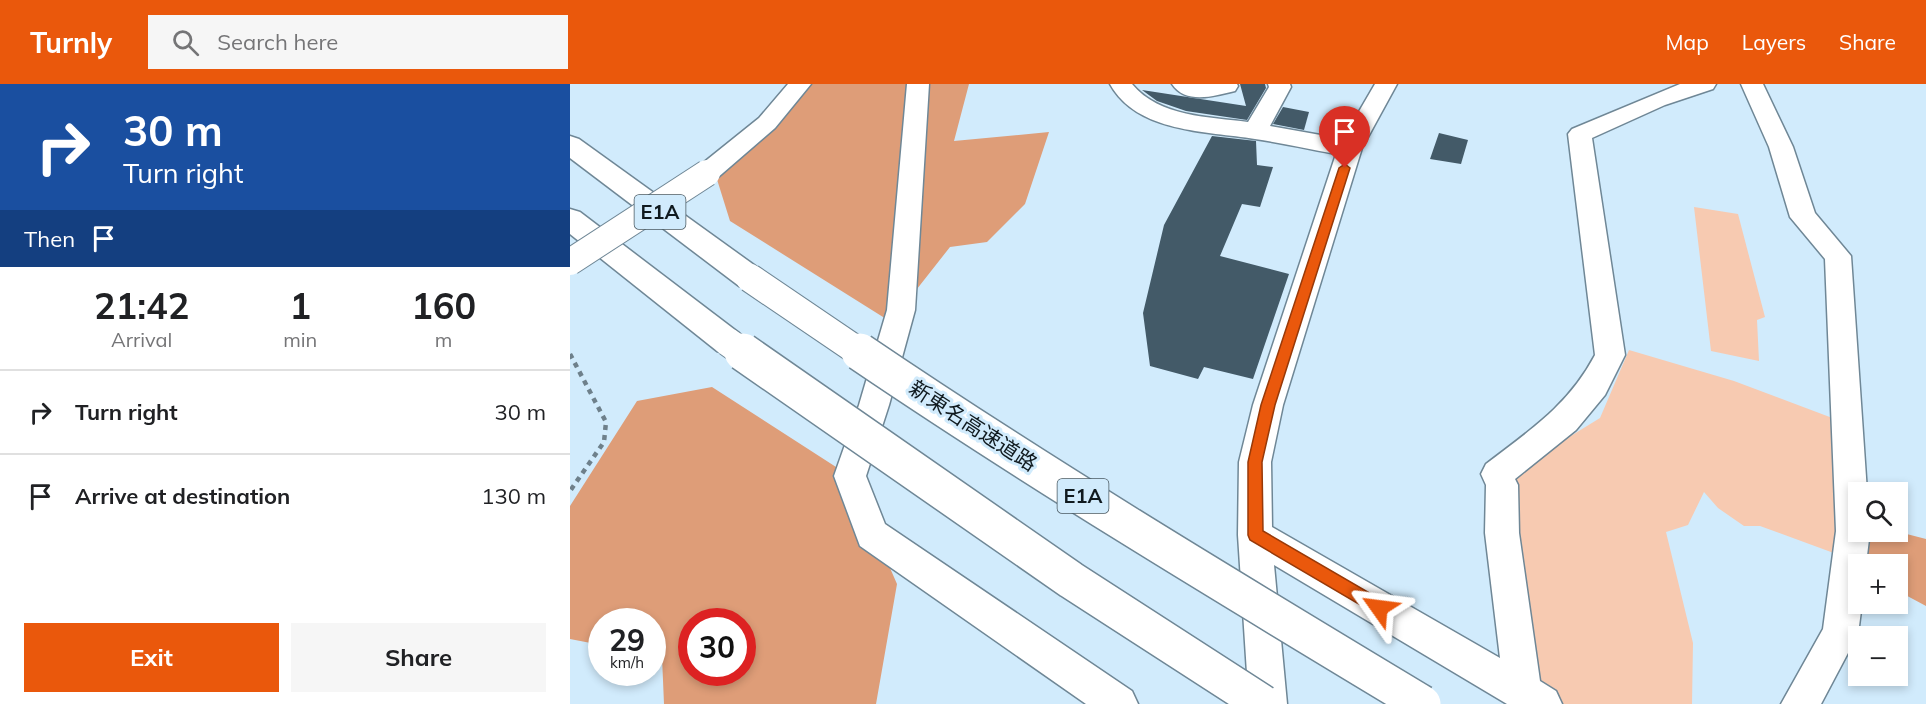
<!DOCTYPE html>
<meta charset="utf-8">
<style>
:root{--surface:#fff;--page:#f6f6f6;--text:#202124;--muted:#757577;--line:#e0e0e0;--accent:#ea580c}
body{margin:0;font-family:Mulish,"Noto Sans JP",sans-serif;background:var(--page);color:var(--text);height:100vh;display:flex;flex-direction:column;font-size:22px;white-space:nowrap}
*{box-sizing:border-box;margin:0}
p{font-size:20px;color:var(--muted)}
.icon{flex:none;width:33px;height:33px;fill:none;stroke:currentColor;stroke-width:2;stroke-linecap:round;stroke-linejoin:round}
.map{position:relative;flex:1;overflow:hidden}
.side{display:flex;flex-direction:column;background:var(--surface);width:570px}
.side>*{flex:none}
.banner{background:#1a4fa0;color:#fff;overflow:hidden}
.fabs{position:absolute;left:1278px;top:398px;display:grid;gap:12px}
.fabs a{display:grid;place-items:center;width:60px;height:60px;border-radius:0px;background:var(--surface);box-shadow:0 3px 9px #0003;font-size:30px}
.speed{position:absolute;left:18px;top:524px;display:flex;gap:12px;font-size:30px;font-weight:700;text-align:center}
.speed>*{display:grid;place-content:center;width:78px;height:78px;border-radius:50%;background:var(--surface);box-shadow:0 3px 9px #0003;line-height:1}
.speed small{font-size:15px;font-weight:400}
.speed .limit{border:9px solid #d22;background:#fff;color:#111}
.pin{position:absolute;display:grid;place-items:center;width:51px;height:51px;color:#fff;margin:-62px -26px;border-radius:50% 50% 50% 0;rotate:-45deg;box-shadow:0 0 6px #0007}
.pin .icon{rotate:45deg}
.me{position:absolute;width:66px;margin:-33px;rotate:301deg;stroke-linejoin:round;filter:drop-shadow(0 0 4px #0008)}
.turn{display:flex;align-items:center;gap:21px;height:126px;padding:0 24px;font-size:27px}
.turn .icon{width:78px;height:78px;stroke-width:2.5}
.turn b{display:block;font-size:42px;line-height:51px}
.then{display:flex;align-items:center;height:57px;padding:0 24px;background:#0003;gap:12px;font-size:22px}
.eta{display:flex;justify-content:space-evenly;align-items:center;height:102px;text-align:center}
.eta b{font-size:36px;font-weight:700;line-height:42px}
.cta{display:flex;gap:12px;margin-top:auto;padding:12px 24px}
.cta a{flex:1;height:69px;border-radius:0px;background:var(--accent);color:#fff;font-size:24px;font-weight:700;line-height:69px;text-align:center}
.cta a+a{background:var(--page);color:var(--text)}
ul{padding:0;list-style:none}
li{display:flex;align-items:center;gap:18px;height:84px;padding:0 24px;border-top:2px solid var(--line)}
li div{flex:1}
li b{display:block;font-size:22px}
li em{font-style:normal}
header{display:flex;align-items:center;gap:36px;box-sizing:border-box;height:84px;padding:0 30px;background:var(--accent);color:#fff}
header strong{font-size:28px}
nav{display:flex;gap:33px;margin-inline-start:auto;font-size:21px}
.search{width:420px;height:54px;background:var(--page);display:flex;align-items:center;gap:15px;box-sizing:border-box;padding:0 21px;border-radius:0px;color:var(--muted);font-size:22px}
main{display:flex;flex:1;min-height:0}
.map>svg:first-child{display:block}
.green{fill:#f7cab1}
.forest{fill:#de9d78;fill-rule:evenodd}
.building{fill:#435a68}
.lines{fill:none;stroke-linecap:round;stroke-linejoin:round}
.street-casing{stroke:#6f8796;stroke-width:3}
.highway-casing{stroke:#6f8796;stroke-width:3}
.path{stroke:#6e808b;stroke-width:4.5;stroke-dasharray:5 5;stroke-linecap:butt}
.street{fill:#fff;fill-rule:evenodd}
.highway{fill:#fff;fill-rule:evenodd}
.street-bridge-casing{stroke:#6f8796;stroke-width:28;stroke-linecap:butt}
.highway-bridge-far1-casing{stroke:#6f8796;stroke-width:30;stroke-linecap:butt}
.highway-bridge-casing{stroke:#6f8796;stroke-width:40;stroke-linecap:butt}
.street-bridge{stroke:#fff;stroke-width:26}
.highway-bridge-far1{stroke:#fff;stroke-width:28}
.highway-bridge{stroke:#fff;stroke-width:37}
.route{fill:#ea580c;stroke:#983908;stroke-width:1.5}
.labels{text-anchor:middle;stroke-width:6;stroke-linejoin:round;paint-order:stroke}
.shield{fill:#d1ebfc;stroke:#4a5961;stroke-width:1.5}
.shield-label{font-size:20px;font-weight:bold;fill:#101a1f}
.street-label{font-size:21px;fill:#101a1f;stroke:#d1ebfc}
</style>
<header>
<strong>Turnly</strong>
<div class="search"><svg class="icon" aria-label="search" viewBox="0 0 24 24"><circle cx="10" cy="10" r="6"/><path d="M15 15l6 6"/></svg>Search here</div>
<nav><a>Map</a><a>Layers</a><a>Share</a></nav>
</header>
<main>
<section class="side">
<div class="banner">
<div class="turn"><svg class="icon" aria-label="right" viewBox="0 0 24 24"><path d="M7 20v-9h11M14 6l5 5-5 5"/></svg><div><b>30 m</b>Turn right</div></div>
<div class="then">Then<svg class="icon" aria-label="arrive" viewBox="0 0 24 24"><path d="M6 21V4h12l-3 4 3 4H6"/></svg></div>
</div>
<div class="eta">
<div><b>21:42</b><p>Arrival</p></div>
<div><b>1</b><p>min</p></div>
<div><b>160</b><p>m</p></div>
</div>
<ul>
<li><svg class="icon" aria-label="right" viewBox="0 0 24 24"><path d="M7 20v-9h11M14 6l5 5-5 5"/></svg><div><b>Turn right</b></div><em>30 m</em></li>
<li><svg class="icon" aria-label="arrive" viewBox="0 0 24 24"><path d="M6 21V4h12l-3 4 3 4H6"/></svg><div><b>Arrive at destination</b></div><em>130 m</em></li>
</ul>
<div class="cta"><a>Exit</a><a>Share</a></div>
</section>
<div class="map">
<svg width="1356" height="620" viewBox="0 0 1356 620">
<rect width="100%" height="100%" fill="#d1ebfc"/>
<g class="green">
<polygon points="1124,123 1168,130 1195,233 1187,236 1189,277 1141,267"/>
<polygon points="1059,266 1164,297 1273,338 1280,475 1190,442 1174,442 1148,424 1134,408 1118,441 1096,448 1123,559 1122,620 987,620 957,602 932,405 952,382 1030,334"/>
</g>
<g class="forest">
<polygon points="225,0 399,0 384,57 479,48 455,120 417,158 380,163 321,238 160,137 145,89"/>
<path d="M142,303L280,392L327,500L306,620H94L92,573L83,571L82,537H32L31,561L0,555V422L67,317ZM122,537H172V588H122Z"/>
<polygon points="1283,436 1288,437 1288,447 1325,447 1356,455 1356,522 1328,507 1328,480 1288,480 1288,485 1286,484"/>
</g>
<g class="building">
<polygon points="670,0 695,0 696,4 677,36 616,27 587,17 572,6 676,22"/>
<polygon points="713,23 739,28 734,46 703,40"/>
<polygon points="869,49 898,56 891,80 860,75"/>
<polygon points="642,52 686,57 687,81 703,83 690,123 672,120 650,172 719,190 683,295 634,283 628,295 580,282 573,229 594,141"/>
</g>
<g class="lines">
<defs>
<g id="street">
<polygon points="218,0 241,0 205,44 146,95 137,97 128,95 125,89 128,83 189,34"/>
<polygon points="337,0 359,0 345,226 319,321 296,392 315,440 562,607 568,620 516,620 290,462 264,392 289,321 317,226"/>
<path d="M540,0H562C589,33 640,33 678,38L699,3L698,0H720L721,3L700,42L773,55L805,0H827L792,64L713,321L701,378L702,443L930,574L915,449L916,401L911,390L916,380C960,346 998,322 1025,271L998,50L1002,45L1110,0H1146L1143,5L1095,21L1022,54L1055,271L1035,311L1006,346L945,395L948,401L949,449L970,597L986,607L992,620H937L704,481L717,620H679L668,451L669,378L683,321L766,70C739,65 712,59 685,55C637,47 567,49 540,0Z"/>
<path d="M602,0H667L668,2L665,7C644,12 616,21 602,0Z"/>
<polygon points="1171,0 1193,0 1223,63 1245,129 1281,172 1297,408 1288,408 1288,447 1300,447 1296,480 1288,480 1288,519 1292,519 1288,550 1251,620 1211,620 1253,545 1266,447 1255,175 1220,133 1199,63"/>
</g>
<g id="highway">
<polygon points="0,52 9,55 191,186 195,194 191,202 180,205 169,202 0,74"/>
<polygon points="0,125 10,128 169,249 174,258 169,267 158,271 147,267 0,150"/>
</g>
</defs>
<use href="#street" class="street-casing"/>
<use href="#highway" class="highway-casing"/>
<polyline class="path" points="0,270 36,338 34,358 0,407"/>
<use href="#street" class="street"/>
<use href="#highway" class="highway"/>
<defs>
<polyline id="street-bridge" points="0,178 137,89"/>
<g id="highway-bridge-far1">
<polyline points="180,194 292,270"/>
<polyline points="158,258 175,270"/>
</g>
<g id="highway-bridge">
<polyline points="173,268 501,496 693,620"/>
<path d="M290,268C473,392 663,506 852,620"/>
</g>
</defs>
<use href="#street-bridge" class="street-bridge-casing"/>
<use href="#highway-bridge-far1" class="highway-bridge-far1-casing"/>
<use href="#highway-bridge" class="highway-bridge-casing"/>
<use href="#street-bridge" class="street-bridge"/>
<use href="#highway-bridge-far1" class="highway-bridge-far1"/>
<use href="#highway-bridge" class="highway-bridge"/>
</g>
<polygon class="route" points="775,80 780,84 705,321 692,378 693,447 815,518 817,524 815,529 809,532 680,456 678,451 678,378 691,321 769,84"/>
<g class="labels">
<g class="shield">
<rect x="64.5" y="111" width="51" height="34" rx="4.5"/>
<rect x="487.5" y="395" width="51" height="34" rx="4.5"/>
</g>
<g class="shield-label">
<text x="90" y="135">E1A</text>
<text x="513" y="419">E1A</text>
</g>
<g class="street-label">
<text transform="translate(403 342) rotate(33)" y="7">新東名高速道路</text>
</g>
</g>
</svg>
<div class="fabs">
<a><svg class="icon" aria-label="search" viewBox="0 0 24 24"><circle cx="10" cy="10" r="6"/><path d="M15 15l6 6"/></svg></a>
<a>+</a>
<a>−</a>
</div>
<div class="speed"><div>29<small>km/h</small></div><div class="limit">30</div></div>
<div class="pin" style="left:775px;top:84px;background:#d93025"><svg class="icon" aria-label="arrive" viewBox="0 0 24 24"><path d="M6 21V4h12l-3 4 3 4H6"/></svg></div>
<svg class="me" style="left:809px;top:524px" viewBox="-20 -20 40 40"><path d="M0-17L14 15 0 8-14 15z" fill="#ea580c" stroke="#fff" stroke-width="4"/></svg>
</div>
</main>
